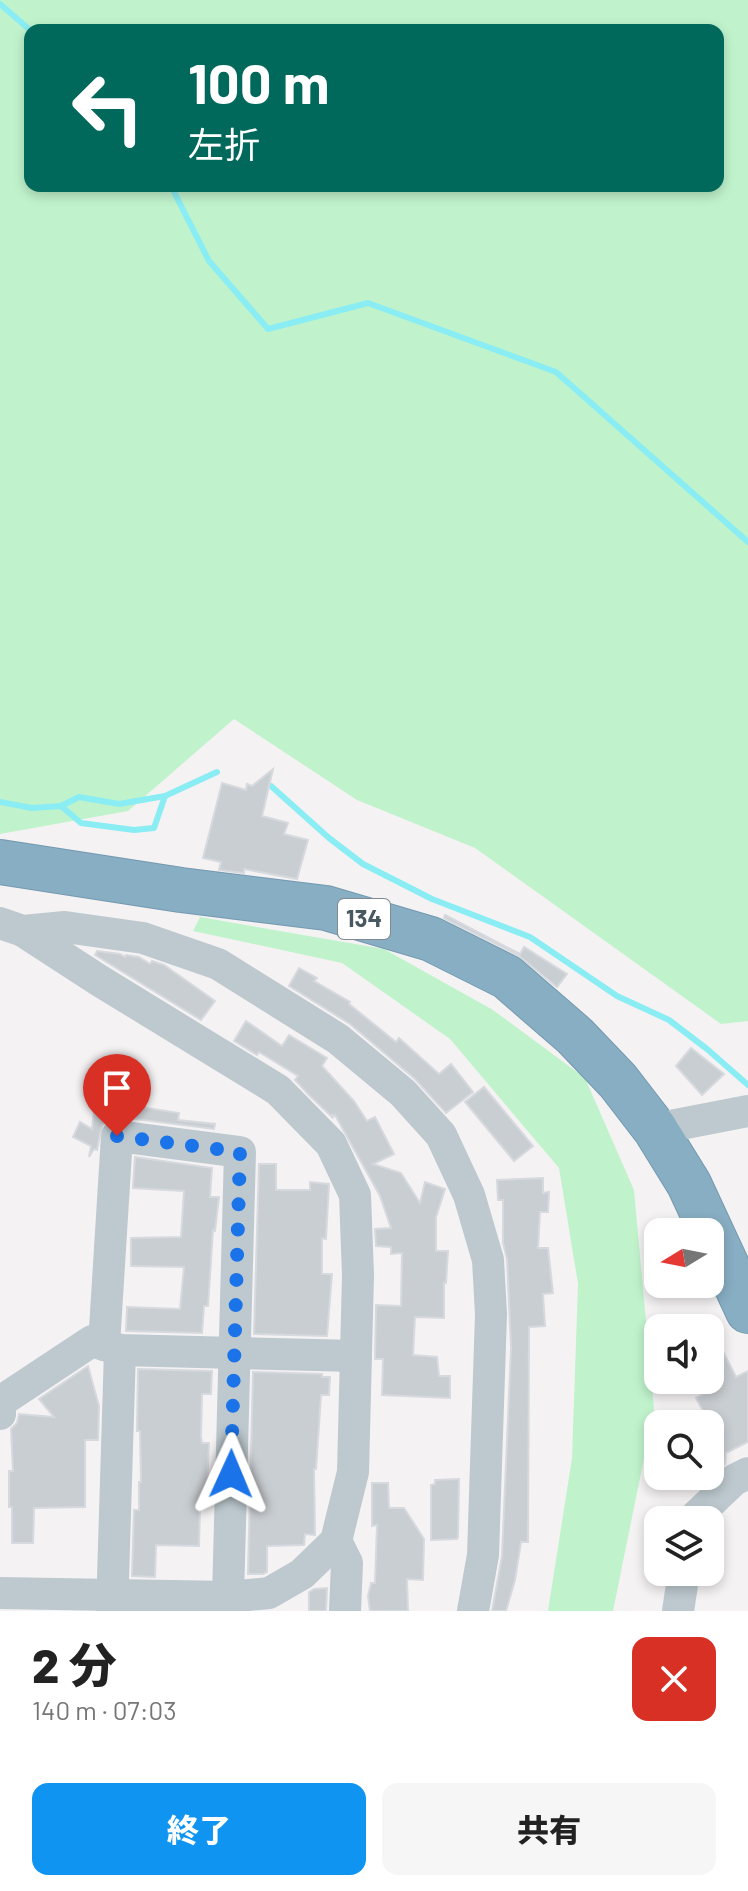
<!DOCTYPE html>
<html lang="ja">
<meta charset="utf-8">
<style>
:root{--surface:#fff;--page:#f6f6f6;--text:#222;--muted:#767676;--accent:#0f94f2}
body{margin:0;font-family:Barlow,"Noto Sans JP",sans-serif;background:var(--page);color:var(--text);height:100vh;display:flex;flex-direction:column;font-size:30px;white-space:nowrap}
*{box-sizing:border-box;margin:0}
p{font-size:26px;color:var(--muted)}
.icon{flex:none;width:44px;height:44px;fill:none;stroke:currentColor;stroke-width:2;stroke-linecap:round;stroke-linejoin:round}
.map{position:relative;height:1611px;overflow:hidden}
.drawer{display:flex;flex-direction:column;background:var(--surface);flex:1}
.drawer>*{flex:none}
.top-card{position:absolute;left:24px;top:24px;width:700px;height:168px;border-radius:16px;box-shadow:0 4px 12px #0003;background:#00695c;color:#fff;overflow:hidden}
.needle{width:52px;rotate:260deg}
.buttons{position:absolute;left:644px;top:1218px;display:grid;gap:16px}
.buttons a{display:grid;place-items:center;width:80px;height:80px;border-radius:16px;background:var(--surface);box-shadow:0 4px 12px #0003;font-size:40px}
.pin{position:absolute;display:grid;place-items:center;width:68px;height:68px;color:#fff;margin:-82px -34px;border-radius:50% 50% 50% 0;rotate:-45deg;box-shadow:0 0 8px #0007}
.pin .icon{rotate:45deg}
.me{position:absolute;width:88px;margin:-44px;rotate:1deg;stroke-linejoin:round;filter:drop-shadow(0 0 6px #0008)}
.turn{display:flex;align-items:center;gap:28px;height:168px;padding:0 32px;font-size:36px}
.turn .icon{width:104px;height:104px;stroke-width:2.5}
.turn b{display:block;font-size:56px;line-height:68px}
.round{display:grid;place-items:center;flex:none;width:84px;height:84px;border-radius:16px;background:var(--page)}
.summary{display:flex;align-items:center;justify-content:space-between;height:136px;padding:0 32px}
h1{font-size:48px;font-weight:800;line-height:60px}
.action{display:flex;gap:16px;margin-top:auto;padding:16px 32px}
.action a{flex:1;height:92px;border-radius:16px;background:var(--accent);color:#fff;font-size:32px;font-weight:800;line-height:92px;text-align:center}
.action a+a{background:var(--page);color:var(--text)}
.map>svg:first-child{display:block}
.green{fill:#c0f3cc;fill-rule:evenodd}
.lines{fill:none;stroke-linecap:round;stroke-linejoin:round}
.stream{stroke:#8aedf3;stroke-width:6}
.building{fill:#c9ced2;stroke:#d6d9de;stroke-width:2}
.highway-casing{stroke:#7399af;stroke-width:46}
.minor{stroke:#bdc9cf;stroke-width:32}
.highway{stroke:#88aec3;stroke-width:44}
.route{stroke:#1a73e8;stroke-width:14;stroke-dasharray:0 25.2}
.labels{text-anchor:middle;stroke-width:6;stroke-linejoin:round;paint-order:stroke}
.shield{fill:#fff;stroke:#7f8b91;stroke-width:2}
.shield-label{font-size:24px;font-weight:bold;fill:#485962}
</style>
<div class="map">
<svg width="748" height="1611" viewBox="0 0 748 1611">
<rect width="100%" height="100%" fill="#f5f2f3"/>
<g class="green">
<path d="M0,0H748V1021L721,1024L475,848L357,800L234,719L128,811L0,834ZM30,30H718V186H30Z"/>
<polygon points="200,917 384,949 493,1010 585,1078 634,1190 654,1409 613,1611 548,1611 572,1458 578,1284 559,1168 450,1039 342,963 193,931"/>
</g>
<g class="lines">
<g class="stream">
<polyline points="0,4 30,30"/>
<polyline points="171,186 209,261 268,329 368,303 556,372 748,542"/>
<polyline points="271,786 329,838 363,864 432,899 530,937 617,996 669,1020 707,1049 748,1085"/>
<polyline points="0,802 32,808 61,806 81,823 134,830 154,828 165,796 217,772"/>
<polyline points="61,806 79,797 119,804 165,796"/>
</g>
</g>
<g class="building">
<polygon points="273,769 262,816 288,823 284,834 308,840 297,879 244,869 244,873 219,870 221,862 203,858 222,783 246,790 247,784 252,786"/>
<polygon points="445,915 520,954 524,947 567,974 557,987 518,955 444,918"/>
<polygon points="97,951 120,954 125,957 126,955 139,957 150,964 152,961 164,965 215,1001 201,1020 95,955"/>
<polygon points="299,968 317,978 314,981 350,1002 349,1004 396,1042 399,1038 439,1074 451,1064 473,1092 446,1113 415,1079 350,1024 289,986"/>
<polygon points="246,1021 282,1046 289,1035 327,1058 322,1066 354,1101 367,1121 375,1117 394,1154 373,1164 401,1173 420,1203 425,1182 445,1189 436,1217 436,1251 448,1251 446,1283 444,1283 444,1318 415,1317 413,1355 437,1357 439,1376 450,1376 450,1398 382,1395 383,1359 375,1359 376,1305 401,1306 402,1253 391,1254 391,1247 376,1246 375,1229 391,1228 380,1196 335,1115 333,1117 332,1114 332,1117 309,1095 295,1080 298,1076 259,1052 257,1055 234,1041"/>
<polygon points="691,1048 724,1074 702,1095 676,1066"/>
<polygon points="484,1087 533,1146 514,1161 465,1102"/>
<polygon points="95,1102 126,1105 119,1117 110,1118 102,1125 97,1150 94,1149 89,1157 91,1146 73,1137 80,1122 92,1129"/>
<polygon points="128,1105 179,1113 178,1120 215,1124 214,1129 127,1118"/>
<polygon points="135,1157 212,1168 210,1197 219,1197 215,1231 213,1230 208,1306 204,1306 202,1333 126,1331 127,1307 180,1309 184,1267 131,1266 131,1238 181,1237 184,1191 133,1188"/>
<polygon points="259,1164 276,1164 276,1190 310,1190 310,1182 329,1184 326,1239 322,1238 322,1274 332,1274 327,1336 254,1334"/>
<polygon points="543,1178 543,1193 549,1192 548,1212 540,1212 538,1248 548,1248 553,1293 543,1294 545,1326 529,1327 528,1542 521,1542 515,1580 506,1611 492,1611 502,1556 511,1348 507,1259 503,1243 503,1200 498,1200 497,1180"/>
<polygon points="710,1326 736,1377 748,1371 748,1442 726,1453 725,1464 710,1477 710,1424 696,1398 709,1391 703,1380 710,1380"/>
<polygon points="88,1366 99,1406 98,1440 85,1440 85,1507 34,1508 33,1543 12,1543 12,1507 9,1507 9,1471 13,1471 11,1429 17,1423 19,1414 54,1417 39,1399"/>
<polygon points="138,1369 212,1371 211,1394 202,1394 201,1437 202,1443 209,1443 206,1506 200,1506 199,1546 156,1545 155,1577 132,1576 134,1510 139,1510 139,1482 141,1482 140,1431 137,1431"/>
<polygon points="253,1372 322,1374 322,1377 330,1377 329,1395 321,1395 316,1469 314,1469 315,1535 305,1534 304,1545 267,1546 267,1572 263,1574 248,1574"/>
<polygon points="459,1479 458,1537 457,1539 431,1540 431,1485 435,1484 435,1480"/>
<polygon points="372,1483 388,1483 389,1508 404,1508 424,1539 423,1580 407,1579 408,1611 370,1611 368,1596 371,1583 375,1583 377,1525 372,1526"/>
<polygon points="327,1588 326,1611 309,1611 309,1592 314,1589"/>
</g>
<g class="lines">
<defs>
<polyline id="highway" points="0,862 181,890 326,908 431,939 507,977 575,1036 618,1081 655,1129 689,1184 748,1311"/>
</defs>
<use href="#highway" class="highway-casing"/>
<g class="minor">
<polyline points="0,923 23,931 65,927 143,938 218,964 338,1039 403,1093 441,1135 469,1195 488,1260 491,1314 483,1555 473,1611"/>
<polyline points="655,1129 748,1111"/>
<polyline points="104,1345 117,1136 240,1152 228,1597"/>
<polyline points="0,1414 0,1402 92,1341 120,1350 356,1356"/>
<polyline points="692,1520 734,1480 748,1473"/>
<polyline points="336,1541 347,1563 345,1611"/>
<polyline points="0,1593 228,1597 269,1593 302,1574 336,1541 353,1472 358,1275 355,1195 331,1144 278,1090 100,981 23,931"/>
<polyline points="112,1611 120,1350"/>
<polyline points="678,1611 684,1572"/>
</g>
<use href="#highway" class="highway"/>
</g>
<g class="lines">
<polyline class="route" points="117,1136 240,1152 231,1474"/>
</g>
<g class="labels">
<rect class="shield" x="338" y="899" width="52" height="40" rx="6"/>
<g class="shield-label">
<text x="364" y="927">134</text>
</g>
</g>
</svg>
<div class="buttons">
<a><svg class="needle" viewBox="-14 -14 28 28"><path d="M0-13l5 13h-10z" fill="#e53935"/><path d="M0 13l5-13h-10z" fill="#767676"/></svg></a>
<a><svg class="icon" aria-label="sound" viewBox="0 0 24 24"><path d="M4 9h4l5-4v14l-5-4H4zM17 9q2 3 0 6"/></svg></a>
<a><svg class="icon" aria-label="search" viewBox="0 0 24 24"><circle cx="10" cy="10" r="6"/><path d="M15 15l6 6"/></svg></a>
<a><svg class="icon" aria-label="layers" viewBox="0 0 24 24"><path d="M12 4l9 5-9 5-9-5zM3 14l9 5 9-5"/></svg></a>
</div>
<div class="pin" style="left:117px;top:1136px;background:#d93025"><svg class="icon" aria-label="arrive" viewBox="0 0 24 24"><path d="M6 21V4h12l-3 4 3 4H6"/></svg></div>
<svg class="me" style="left:231px;top:1474px" viewBox="-20 -20 40 40"><path d="M0-17L14 15 0 8-14 15z" fill="#1a73e8" stroke="#fff" stroke-width="4"/></svg>
<div class="top-card">
<div class="turn"><svg class="icon" aria-label="left" viewBox="0 0 24 24"><path d="M17 20v-9H6M10 6l-5 5 5 5"/></svg><div><b>100 m</b>左折</div></div>
</div>
</div>
<section class="drawer">
<div class="summary"><div><h1>2 分</h1><p>140 m · 07:03</p></div><a class="round" style="background:#d93025;color:#fff"><svg class="icon" aria-label="close" viewBox="0 0 24 24"><path d="M6 6l12 12M18 6L6 18"/></svg></a></div>
<div class="action"><a>終了</a><a>共有</a></div>
</section>
